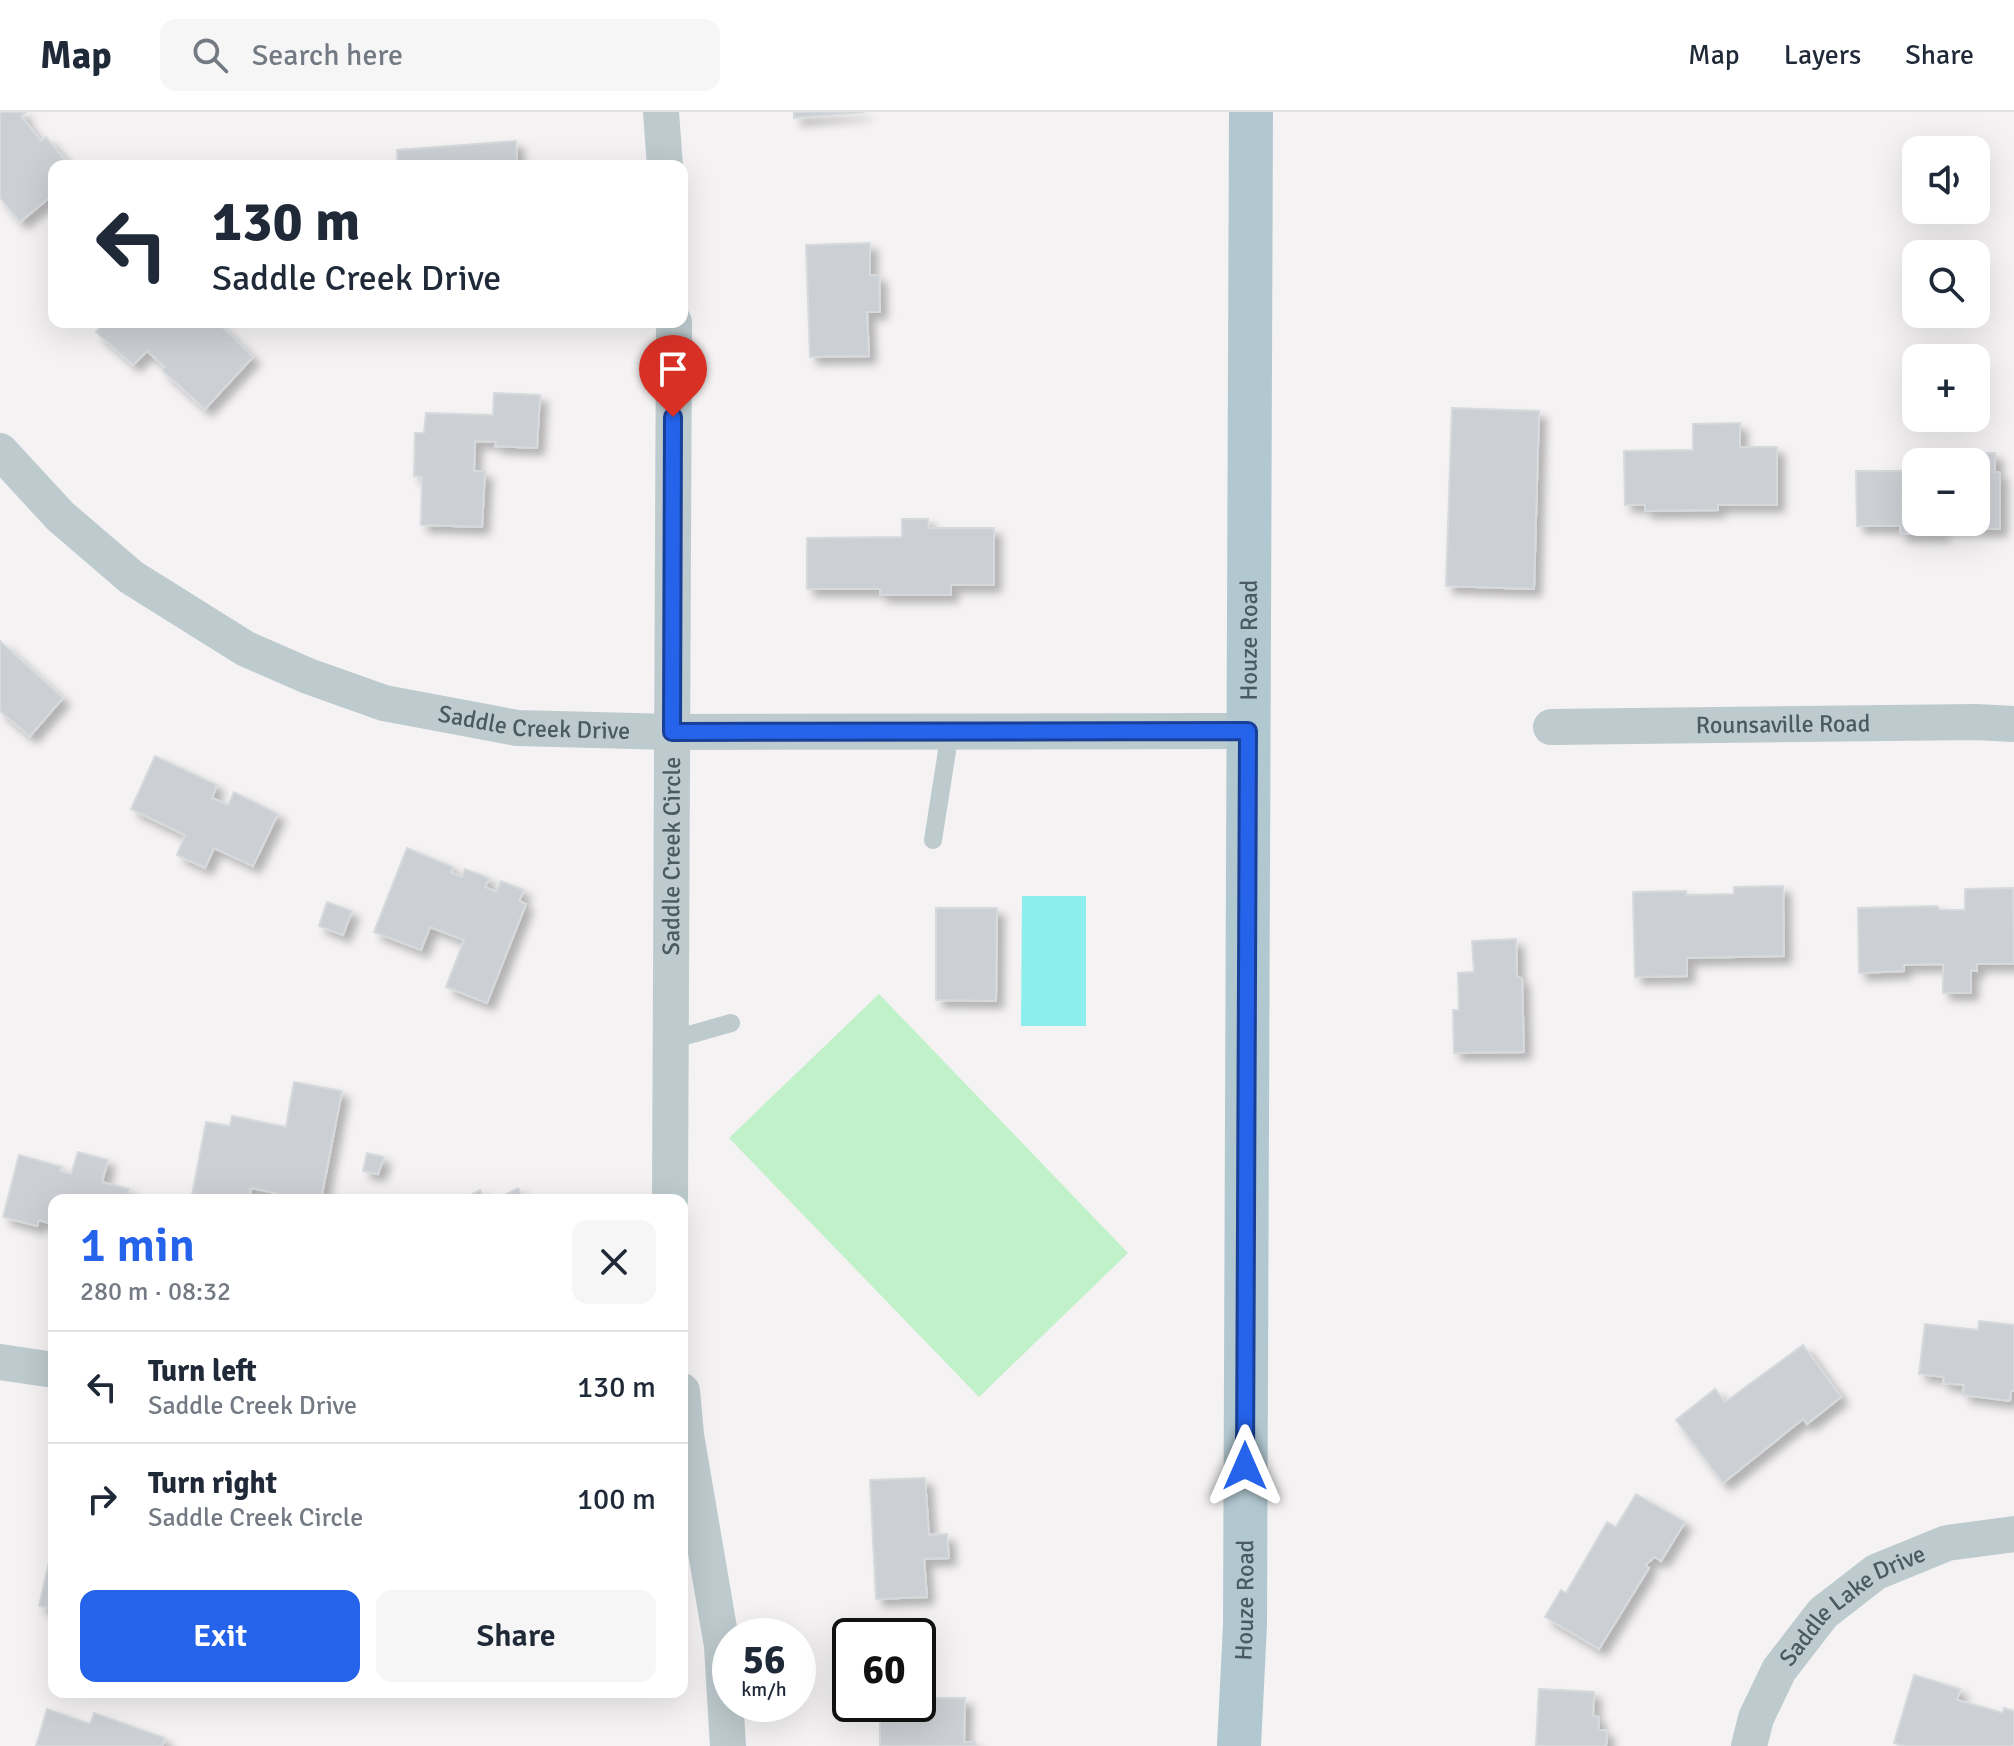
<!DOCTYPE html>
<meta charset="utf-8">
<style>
:root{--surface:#fff;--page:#f6f6f7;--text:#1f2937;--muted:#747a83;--line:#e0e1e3;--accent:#2563eb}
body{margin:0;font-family:Signika,sans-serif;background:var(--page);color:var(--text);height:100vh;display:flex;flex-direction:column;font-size:30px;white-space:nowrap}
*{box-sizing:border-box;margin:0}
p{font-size:26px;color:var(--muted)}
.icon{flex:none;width:44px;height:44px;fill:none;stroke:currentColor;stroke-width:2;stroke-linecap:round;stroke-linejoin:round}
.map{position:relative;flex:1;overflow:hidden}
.drawer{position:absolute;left:48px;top:1082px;width:640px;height:504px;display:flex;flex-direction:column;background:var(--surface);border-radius:16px;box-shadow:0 8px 32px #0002}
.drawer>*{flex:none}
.banner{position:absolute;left:48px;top:48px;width:640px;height:168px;border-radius:16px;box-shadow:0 8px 32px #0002;background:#fff;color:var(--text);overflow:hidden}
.tools{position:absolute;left:1902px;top:24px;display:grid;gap:16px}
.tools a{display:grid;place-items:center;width:88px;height:88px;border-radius:16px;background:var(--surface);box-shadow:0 8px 32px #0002;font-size:40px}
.speed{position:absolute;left:712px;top:1506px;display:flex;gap:16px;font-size:40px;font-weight:700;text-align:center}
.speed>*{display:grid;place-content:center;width:104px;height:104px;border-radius:50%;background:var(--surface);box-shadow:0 8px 32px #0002;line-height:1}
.speed small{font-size:20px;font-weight:400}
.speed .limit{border:4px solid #111;border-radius:12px;background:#fff;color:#111}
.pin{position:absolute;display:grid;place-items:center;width:68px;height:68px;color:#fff;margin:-82px -34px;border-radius:50% 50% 50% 0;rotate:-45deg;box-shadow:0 0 8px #0007}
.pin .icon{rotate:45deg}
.me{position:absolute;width:88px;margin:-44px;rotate:0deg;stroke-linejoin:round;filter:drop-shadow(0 0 6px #0008)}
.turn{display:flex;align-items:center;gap:28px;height:168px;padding:0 32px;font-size:36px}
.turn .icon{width:104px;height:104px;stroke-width:2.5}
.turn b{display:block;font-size:56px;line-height:68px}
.round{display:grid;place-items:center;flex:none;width:84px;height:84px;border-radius:16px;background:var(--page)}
.head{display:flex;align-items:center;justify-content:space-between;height:136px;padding:0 32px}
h1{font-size:48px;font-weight:600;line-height:60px;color:var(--accent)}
.primary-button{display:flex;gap:16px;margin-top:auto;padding:16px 32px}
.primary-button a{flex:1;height:92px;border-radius:16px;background:var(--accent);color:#fff;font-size:32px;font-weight:600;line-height:92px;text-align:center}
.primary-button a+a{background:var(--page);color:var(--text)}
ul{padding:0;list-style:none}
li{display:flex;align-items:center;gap:24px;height:112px;padding:0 32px;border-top:2px solid var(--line)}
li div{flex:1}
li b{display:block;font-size:30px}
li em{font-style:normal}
header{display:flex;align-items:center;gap:48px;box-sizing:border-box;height:112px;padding:0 40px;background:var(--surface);border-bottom:2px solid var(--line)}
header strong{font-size:38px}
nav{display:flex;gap:44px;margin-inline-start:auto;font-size:28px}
.search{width:560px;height:72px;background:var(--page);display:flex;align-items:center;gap:20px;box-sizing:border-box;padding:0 28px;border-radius:16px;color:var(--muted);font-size:30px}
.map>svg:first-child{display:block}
.green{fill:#c1f1c9}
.water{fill:#8defed}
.building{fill:#ccd0d4;stroke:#d6dadd;stroke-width:2;filter:url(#shadow)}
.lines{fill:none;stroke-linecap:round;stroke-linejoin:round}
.service{stroke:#bdcace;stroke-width:18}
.minor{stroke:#bdcace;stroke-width:36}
.primary{stroke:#b2c8d1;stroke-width:44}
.route-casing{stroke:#184099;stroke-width:20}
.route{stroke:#2563eb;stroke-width:14}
.labels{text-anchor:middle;stroke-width:6;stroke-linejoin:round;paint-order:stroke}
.street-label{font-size:24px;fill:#495a60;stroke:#fff}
</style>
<header>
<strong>Map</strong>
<div class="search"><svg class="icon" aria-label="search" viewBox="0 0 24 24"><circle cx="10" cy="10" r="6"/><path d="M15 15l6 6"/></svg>Search here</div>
<nav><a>Map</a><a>Layers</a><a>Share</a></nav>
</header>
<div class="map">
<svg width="2014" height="1634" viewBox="0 0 2014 1634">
<defs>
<filter id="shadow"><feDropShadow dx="7" dy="7" stdDeviation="4" flood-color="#0004"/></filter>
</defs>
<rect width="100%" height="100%" fill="#f4f2f2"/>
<polygon class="green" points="879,882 1128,1141 979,1285 729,1026"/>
<polygon class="water" points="1022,784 1086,784 1086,914 1021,914"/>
<g class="building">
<polygon points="0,0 26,0 21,4 41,29 46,25 70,54 54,54 54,82 20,110 0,86"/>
<polygon points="794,0 865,0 794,6"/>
<polygon points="516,29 517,54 398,54 397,38"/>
<polygon points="870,131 870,163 879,163 880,200 867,200 869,244 810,245 806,133"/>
<polygon points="105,210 217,210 253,245 205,297 162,258 165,255 147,239 133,253 96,220"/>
<polygon points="494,281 540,283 537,336 495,334 496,330 475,329 474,359 485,359 482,415 421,413 422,365 414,364 415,321 424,321 426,301 493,303"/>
<polygon points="1452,296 1539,299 1534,477 1446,474"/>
<polygon points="1740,311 1740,335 1777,335 1777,393 1718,393 1718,398 1645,399 1645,393 1625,393 1624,339 1693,338 1693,312"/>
<polygon points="1958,341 1995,341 1995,360 2000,361 2000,417 1942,417 1942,422 1900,422 1900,414 1857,414 1856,359 1916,359 1916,410 1976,410 1976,350 1958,350"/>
<polygon points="902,407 928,407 929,416 994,416 994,473 951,473 951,483 880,483 880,477 807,477 807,426 902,425"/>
<polygon points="0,529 63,586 30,624 0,599"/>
<polygon points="155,644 217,673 212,686 228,693 234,680 278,702 253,754 214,736 205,756 177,743 185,723 131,697"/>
<polygon points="407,736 453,755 451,761 462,765 465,757 489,766 485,775 496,780 501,769 524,778 519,789 526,792 487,891 446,875 464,828 430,815 421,838 374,820"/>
<polygon points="1783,774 1784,844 1687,846 1687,864 1635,865 1633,780 1686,779 1686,783 1734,782 1734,775"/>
<polygon points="2013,776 2014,852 1977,852 1977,859 1971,858 1971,881 1943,881 1943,852 1904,853 1904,859 1859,861 1858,796 1937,794 1940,798 1965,798 1965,777"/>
<polygon points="327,790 352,799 343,823 319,814"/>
<polygon points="936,796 997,796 996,889 936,888"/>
<polygon points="1516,827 1517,864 1522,867 1524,940 1454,941 1453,898 1459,898 1458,861 1474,860 1472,829"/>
<polygon points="294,970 342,979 321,1088 275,1088 276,1081 251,1076 249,1088 191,1088 206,1010 230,1014 232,1004 286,1015"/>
<polygon points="78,1040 108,1048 102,1070 129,1077 126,1088 54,1088 54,1113 39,1108 37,1114 3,1105 19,1043 62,1055 60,1059 71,1062"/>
<polygon points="367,1041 384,1045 378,1062 363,1059"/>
<polygon points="518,1076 524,1088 495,1088"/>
<polygon points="480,1078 485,1088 461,1088"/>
<polygon points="1979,1209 2014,1213 2014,1279 2011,1279 2010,1289 1963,1283 1964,1273 1943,1271 1944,1265 1919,1262 1925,1212 1978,1218"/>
<polygon points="1803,1233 1841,1285 1807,1312 1803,1307 1723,1371 1676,1308 1715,1277 1725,1290"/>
<polygon points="925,1366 929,1423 947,1422 949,1446 924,1447 927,1485 876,1487 870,1368"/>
<polygon points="1636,1382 1685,1410 1661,1449 1655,1445 1645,1453 1649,1456 1599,1537 1545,1505 1561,1478 1566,1481 1607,1410 1616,1415"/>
<polygon points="54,1428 54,1497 39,1494"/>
<polygon points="1914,1563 1960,1577 1957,1588 2003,1601 2004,1596 2014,1599 2014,1634 1904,1634 1894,1631"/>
<polygon points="1539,1577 1594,1580 1593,1604 1599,1605 1598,1618 1607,1619 1606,1634 1536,1634"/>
<polygon points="918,1586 965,1586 964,1630 975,1630 975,1634 880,1634 880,1592 918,1592"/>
<polygon points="47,1597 90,1612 94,1601 165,1626 162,1634 36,1634"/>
</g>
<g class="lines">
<g class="service">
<polyline points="933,728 950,620"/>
<polyline points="671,928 731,911"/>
</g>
<g class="minor">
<polyline points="661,0 665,54"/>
<path id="s1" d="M0,339L60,404L131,465L246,537L308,564L384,591L517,616L672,620L1248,619"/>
<path id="s2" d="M1551,615L1976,610L2014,612"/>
<path id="s3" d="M670,1088L674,210"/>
<polyline points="0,1250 54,1258"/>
<polyline points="682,1279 686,1323 722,1534 728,1634"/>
<path id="s4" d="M1749,1634L1756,1606L1779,1558L1823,1501L1876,1460L1947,1431L2014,1422"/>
</g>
<path class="primary" id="s5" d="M1239,1634L1245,1513L1251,0"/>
</g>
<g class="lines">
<defs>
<polyline id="route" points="673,305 672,620 1248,619 1245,1354"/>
</defs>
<use href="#route" class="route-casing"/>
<use href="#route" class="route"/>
</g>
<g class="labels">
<g class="street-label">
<text dy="8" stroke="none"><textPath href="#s5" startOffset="1106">Houze Road</textPath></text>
<text dy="8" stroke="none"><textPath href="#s1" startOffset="618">Saddle Creek Drive</textPath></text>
<text dy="8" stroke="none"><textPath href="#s2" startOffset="232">Rounsaville Road</textPath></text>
<text dy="8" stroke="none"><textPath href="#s3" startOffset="344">Saddle Creek Circle</textPath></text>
<text dy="8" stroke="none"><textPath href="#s5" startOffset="146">Houze Road</textPath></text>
<text dy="8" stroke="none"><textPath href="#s4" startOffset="182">Saddle Lake Drive</textPath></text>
</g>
</g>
</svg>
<div class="tools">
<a><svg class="icon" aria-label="sound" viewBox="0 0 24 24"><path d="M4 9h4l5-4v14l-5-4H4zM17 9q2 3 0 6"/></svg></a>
<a><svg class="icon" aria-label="search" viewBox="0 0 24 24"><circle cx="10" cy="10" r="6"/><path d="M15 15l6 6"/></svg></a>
<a>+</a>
<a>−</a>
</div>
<div class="speed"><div>56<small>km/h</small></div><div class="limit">60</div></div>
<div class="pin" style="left:673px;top:305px;background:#d93025"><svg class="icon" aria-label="arrive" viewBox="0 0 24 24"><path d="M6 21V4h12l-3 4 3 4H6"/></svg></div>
<svg class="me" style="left:1245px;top:1354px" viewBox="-20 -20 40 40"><path d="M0-17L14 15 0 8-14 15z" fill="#2563eb" stroke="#fff" stroke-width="4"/></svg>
<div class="banner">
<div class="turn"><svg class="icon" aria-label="left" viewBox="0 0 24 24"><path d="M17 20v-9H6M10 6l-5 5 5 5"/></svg><div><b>130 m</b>Saddle Creek Drive</div></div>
</div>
<section class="drawer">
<div class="head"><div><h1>1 min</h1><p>280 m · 08:32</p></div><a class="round"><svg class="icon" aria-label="close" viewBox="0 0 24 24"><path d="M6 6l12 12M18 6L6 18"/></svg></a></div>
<ul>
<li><svg class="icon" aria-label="left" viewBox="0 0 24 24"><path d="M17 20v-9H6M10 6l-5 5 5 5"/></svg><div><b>Turn left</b><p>Saddle Creek Drive</p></div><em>130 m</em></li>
<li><svg class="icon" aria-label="right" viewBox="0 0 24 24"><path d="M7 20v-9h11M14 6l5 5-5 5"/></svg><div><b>Turn right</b><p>Saddle Creek Circle</p></div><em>100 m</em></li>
</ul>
<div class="primary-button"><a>Exit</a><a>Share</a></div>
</section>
</div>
